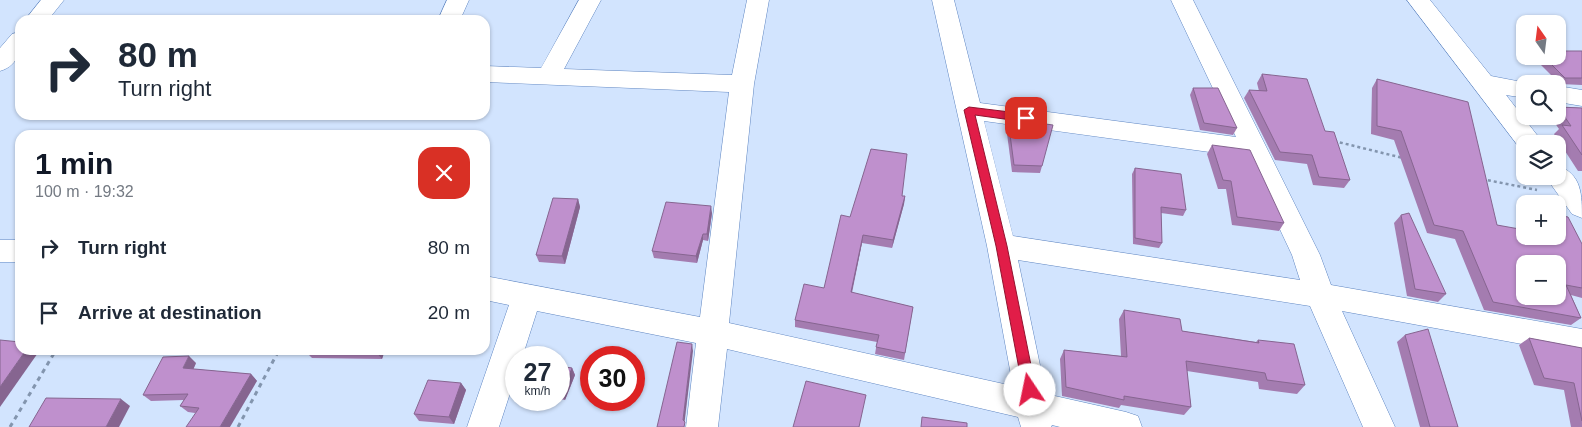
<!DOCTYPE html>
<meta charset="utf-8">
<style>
:root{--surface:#fff;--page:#f6f6f7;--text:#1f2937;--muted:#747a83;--accent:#111827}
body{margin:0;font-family:Arial,sans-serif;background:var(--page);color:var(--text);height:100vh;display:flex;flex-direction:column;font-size:19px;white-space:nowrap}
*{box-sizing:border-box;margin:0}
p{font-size:16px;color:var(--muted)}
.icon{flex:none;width:28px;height:28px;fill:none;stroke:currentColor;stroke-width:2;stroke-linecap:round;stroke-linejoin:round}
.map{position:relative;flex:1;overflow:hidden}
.drawer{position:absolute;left:15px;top:130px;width:475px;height:225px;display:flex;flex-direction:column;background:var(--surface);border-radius:15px;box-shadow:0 1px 4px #0004}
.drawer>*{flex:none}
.top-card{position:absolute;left:15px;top:15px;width:475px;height:105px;border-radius:15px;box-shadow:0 1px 4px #0004;background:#fff;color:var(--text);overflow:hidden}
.needle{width:32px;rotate:346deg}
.tools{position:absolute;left:1516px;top:15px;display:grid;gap:10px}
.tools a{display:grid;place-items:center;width:50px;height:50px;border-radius:10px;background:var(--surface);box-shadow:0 1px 4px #0004;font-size:25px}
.speed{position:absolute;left:505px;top:346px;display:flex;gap:10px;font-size:25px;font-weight:700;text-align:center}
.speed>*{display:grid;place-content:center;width:65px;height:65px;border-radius:50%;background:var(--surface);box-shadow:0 1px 4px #0004;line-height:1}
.speed small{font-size:12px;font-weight:400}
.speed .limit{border:8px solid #d22;background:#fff;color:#111}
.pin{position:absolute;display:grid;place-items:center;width:42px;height:42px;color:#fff;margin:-21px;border-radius:10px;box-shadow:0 2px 8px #0006}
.me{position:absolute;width:55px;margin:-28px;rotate:349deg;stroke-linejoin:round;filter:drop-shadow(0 0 4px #0008)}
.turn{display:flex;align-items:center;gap:18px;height:105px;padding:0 20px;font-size:22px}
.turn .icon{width:65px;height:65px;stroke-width:2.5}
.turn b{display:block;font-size:35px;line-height:42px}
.round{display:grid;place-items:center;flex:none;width:52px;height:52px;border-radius:15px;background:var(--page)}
.headline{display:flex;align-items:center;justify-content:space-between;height:85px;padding:0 20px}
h1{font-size:30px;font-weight:700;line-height:38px;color:var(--accent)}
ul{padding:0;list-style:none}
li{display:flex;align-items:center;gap:15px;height:65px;padding:0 20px}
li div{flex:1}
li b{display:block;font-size:19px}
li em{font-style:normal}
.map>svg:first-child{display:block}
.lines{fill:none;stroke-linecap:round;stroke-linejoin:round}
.minor-casing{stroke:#5e85c1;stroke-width:1}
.path-far1{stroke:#8395ae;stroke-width:2.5;stroke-dasharray:3 3;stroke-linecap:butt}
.path{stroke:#8395ae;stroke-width:3;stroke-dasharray:4.5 4.5;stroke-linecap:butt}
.minor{fill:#fff;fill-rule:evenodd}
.wall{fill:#a47cb0}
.shaded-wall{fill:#866590}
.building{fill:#bf90cd;stroke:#866590;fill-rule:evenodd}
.route{fill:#e11d48;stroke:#92132f}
</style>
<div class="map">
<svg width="1582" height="427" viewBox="0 0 1582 427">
<rect width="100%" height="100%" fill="#d2e4fe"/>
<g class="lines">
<defs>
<g id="minor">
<polygon points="41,0 64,0 48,20 25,20"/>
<polygon points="447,0 469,0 460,20 438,20"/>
<path d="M579,0H601L564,69L732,75L747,0H769L754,84L729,323L1013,386L987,246L932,0H954L980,103L1236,137L1171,0H1193L1320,255L1331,285L1582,329V355L1342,311L1395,427H1363L1310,306L1018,260L1046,394L1126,412L1138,416L1142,427H1060L1052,425L1051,427H1021L1018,417L727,349L718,427H686L696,343L537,311L522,358H516V375L499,427H467L509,305L485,300V276L700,317L729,92L485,82V66L541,68ZM984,121L1246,157L1292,255L1300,280L1013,236Z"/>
<polygon points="1407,0 1430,0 1491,76 1532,84 1525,84 1525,98 1506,95 1544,144 1525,144 1525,152 1522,151"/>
<path d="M20,32C20,49 20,65 0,71V48L12,34Z"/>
<polygon points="1558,86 1582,90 1582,106 1558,102"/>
<path d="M1558,166C1582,174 1582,195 1582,218L1572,214L1545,176H1558Z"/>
<rect x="0" y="240" width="20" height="22"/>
</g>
</defs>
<use href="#minor" class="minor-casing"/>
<g class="path-far1">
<polyline points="1334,141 1403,158"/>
<polyline points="1482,179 1537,190"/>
</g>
<g class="path">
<polyline points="10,427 56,350"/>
<polyline points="238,427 279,350"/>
</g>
<use href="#minor" class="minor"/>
</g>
<g class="wall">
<polygon points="1582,51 1582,85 1560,84 1533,57 1534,56 1558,56"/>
<polygon points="1262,74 1325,131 1350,180 1344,188 1313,185 1307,164 1275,160 1244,98 1249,90 1259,91 1257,83"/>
<polygon points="1377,79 1497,225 1582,244 1582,298 1571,295 1581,318 1571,325 1484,310 1455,239 1427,233 1394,140 1371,134 1372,88"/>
<polygon points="1193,88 1237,128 1233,135 1200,130 1190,95"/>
<polygon points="1558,107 1582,108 1582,171 1578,171 1554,134 1559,129 1550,116 1558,116"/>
<polygon points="1008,119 1042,166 1040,173 1012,172 1006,126"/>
<polygon points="1212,145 1284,223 1279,231 1232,225 1226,189 1218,189 1207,154"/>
<polygon points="1135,168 1186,210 1183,216 1161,213 1162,243 1159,248 1133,244 1132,174"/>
<polygon points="902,196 905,196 904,204 892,248 862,243 852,293 913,307 904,360 875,354 877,342 795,327 795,320 824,288 850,217"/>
<polygon points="578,199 580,207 565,264 539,262 536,255"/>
<polygon points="712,213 708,241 703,240 697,263 654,258 652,251"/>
<polygon points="1401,215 1446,294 1438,302 1407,296 1394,223"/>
<polygon points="1124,310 1182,331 1256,342 1258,340 1305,385 1297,394 1259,389 1258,382 1187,371 1191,407 1184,415 1121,405 1119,408 1062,396 1060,359 1064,350 1121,356 1119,319"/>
<polygon points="1405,335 1458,427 1420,427 1397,342"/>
<polygon points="1529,338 1582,348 1582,427 1571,427 1564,390 1534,385 1519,345"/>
<polygon points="306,350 385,350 382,359 312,358 305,351"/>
<polygon points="196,363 193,369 251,374 257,381 195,413 188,412 180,406 184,400 151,401 143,395"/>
<polygon points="559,366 572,368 575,375 565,400 559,399"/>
<polygon points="516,371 516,392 514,392 511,385"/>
<polygon points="461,383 466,390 454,424 419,421 414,414"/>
</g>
<g class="shaded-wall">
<polygon points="905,196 904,204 892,248 893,240"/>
<polygon points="578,199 580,207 565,264 562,256"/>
<polygon points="711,206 712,213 708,241 707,234"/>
<polygon points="703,234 703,240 697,263 696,256"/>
<polygon points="863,235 862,243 850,300 851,292"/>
<polygon points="692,344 693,351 684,427 683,420"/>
<polygon points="26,350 40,350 0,407 0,387"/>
<polygon points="377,350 385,350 382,359 376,352"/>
<polygon points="189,356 196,363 191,375 183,368"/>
<polygon points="572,368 575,375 565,400 562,393"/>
<polygon points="251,374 257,381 230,427 220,427"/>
<polygon points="461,383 466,390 454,424 449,417"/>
<polygon points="121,399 130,406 119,427 106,427"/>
</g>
<g class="building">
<polygon points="1558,51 1582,51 1582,78 1565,78 1543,56 1558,56"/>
<polygon points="1262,74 1307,79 1325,131 1334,132 1350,180 1319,177 1312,155 1280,152 1249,90 1267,91"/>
<path d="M1377,79L1468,102L1497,225L1525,230V236H1558V215L1568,217L1582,244V288L1566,285L1581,318L1493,302L1463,231L1434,225L1401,131L1377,126ZM1525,264H1558V296H1525Z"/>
<polygon points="1193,88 1218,88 1237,128 1204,123"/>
<polygon points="1558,107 1582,108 1582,155 1562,125 1571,126"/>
<polygon points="1008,119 1053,125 1042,166 1014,165"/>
<polygon points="1212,145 1250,150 1284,223 1237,217 1231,181 1223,180"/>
<polygon points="871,149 907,154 902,196 905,196 893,240 863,235 851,292 913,307 905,353 876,347 879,335 795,320 804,284 824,288 841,215 850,217"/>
<polygon points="1135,168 1181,174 1186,210 1161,207 1162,243 1135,238"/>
<polygon points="553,198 578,199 562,256 536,255"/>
<polygon points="666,202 711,206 707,234 703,234 696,256 652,251"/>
<polygon points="1409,213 1446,294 1415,289 1401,215"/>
<polygon points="1124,310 1180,319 1182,331 1259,343 1258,340 1294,344 1305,385 1267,380 1265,373 1186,361 1191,407 1124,396 1124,400 1066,387 1064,350 1127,357"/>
<polygon points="1428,329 1458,427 1430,427 1405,335"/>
<polygon points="1529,338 1582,348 1582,421 1574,383 1544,378"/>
<polygon points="0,340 20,342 20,350 26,350 0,387"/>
<polygon points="677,342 692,344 683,420 685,422 684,427 657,427"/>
<polygon points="306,350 377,350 376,352 305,351"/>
<polygon points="189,356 183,368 251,374 220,427 186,427 199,408 180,406 188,394 143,395 163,357"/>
<polygon points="559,366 572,368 562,393 559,392"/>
<polygon points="516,371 516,385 511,385"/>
<polygon points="428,380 461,383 449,417 414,414"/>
<polygon points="806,381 866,395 859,427 793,427"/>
<polygon points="46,398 121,399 106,427 29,427"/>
<polygon points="922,417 967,423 967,427 921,427"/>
</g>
<polygon class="route" points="969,107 1026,114 1031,118 1026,122 975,115 1007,246 1036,390 1034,394 1030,396 1025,394 1023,390 996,246 964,110"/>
</svg>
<div class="tools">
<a><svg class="needle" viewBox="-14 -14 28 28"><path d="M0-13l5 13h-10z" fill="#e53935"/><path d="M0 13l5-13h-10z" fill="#747a83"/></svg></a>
<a><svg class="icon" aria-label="search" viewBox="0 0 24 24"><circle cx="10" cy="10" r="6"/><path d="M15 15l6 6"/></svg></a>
<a><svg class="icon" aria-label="layers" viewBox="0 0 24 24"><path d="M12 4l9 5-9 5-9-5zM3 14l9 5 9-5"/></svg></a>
<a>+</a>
<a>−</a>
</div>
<div class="speed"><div>27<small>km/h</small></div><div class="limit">30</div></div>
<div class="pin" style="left:1026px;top:118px;background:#d93025"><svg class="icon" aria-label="arrive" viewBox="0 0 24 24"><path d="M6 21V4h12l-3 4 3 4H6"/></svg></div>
<svg class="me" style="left:1030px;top:390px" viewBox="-20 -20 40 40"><circle r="19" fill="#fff"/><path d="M0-13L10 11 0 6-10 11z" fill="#e11d48"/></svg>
<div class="top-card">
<div class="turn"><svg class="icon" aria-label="right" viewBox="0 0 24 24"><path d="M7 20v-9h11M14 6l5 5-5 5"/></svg><div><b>80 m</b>Turn right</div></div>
</div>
<section class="drawer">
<div class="headline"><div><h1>1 min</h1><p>100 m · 19:32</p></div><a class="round" style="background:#d93025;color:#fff"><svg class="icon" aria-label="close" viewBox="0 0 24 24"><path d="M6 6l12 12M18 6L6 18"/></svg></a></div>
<ul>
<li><svg class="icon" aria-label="right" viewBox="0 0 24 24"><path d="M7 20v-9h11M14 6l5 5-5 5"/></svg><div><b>Turn right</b></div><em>80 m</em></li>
<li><svg class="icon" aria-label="arrive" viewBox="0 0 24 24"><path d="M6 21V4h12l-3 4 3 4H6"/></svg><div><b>Arrive at destination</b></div><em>20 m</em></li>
</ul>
</section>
</div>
